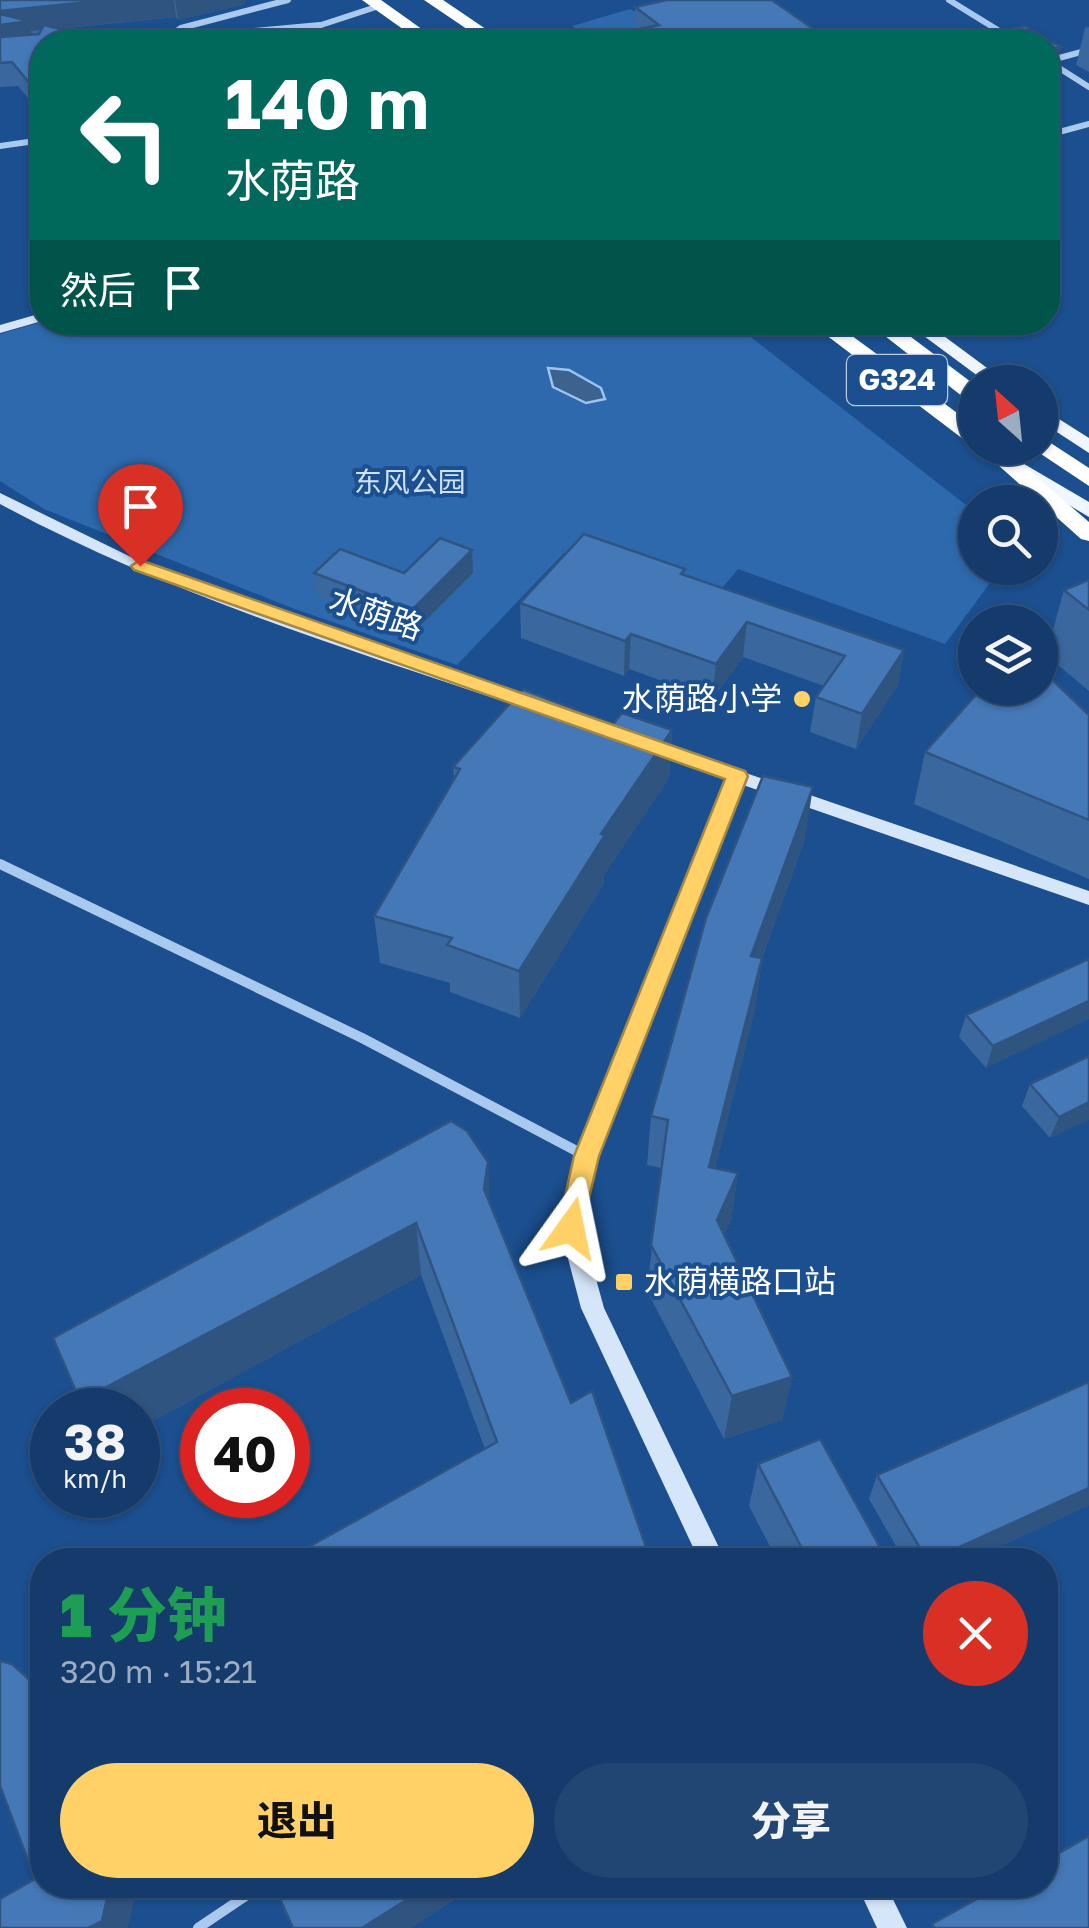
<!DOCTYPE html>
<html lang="zh">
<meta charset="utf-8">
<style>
:root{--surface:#143b6b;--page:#214673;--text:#f1f3f6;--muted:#9dadc1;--line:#33557e;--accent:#ffd166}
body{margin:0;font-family:"Golos Text","Noto Sans SC",sans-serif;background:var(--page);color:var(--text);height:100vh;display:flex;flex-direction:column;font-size:38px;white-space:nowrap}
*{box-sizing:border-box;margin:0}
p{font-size:32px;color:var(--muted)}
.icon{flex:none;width:55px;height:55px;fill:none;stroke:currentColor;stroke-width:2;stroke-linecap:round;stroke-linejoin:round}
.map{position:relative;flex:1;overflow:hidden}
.side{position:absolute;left:30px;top:1548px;width:1028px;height:350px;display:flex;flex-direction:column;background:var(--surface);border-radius:40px;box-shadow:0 2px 8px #0004,0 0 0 2px var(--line)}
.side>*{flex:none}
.hud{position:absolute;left:30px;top:30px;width:1030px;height:305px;border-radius:40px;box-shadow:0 2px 8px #0004,0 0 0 2px var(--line);background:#00695c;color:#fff;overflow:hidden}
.needle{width:65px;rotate:333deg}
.controls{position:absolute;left:958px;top:365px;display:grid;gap:20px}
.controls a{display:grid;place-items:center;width:100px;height:100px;border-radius:50%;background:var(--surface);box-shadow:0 2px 8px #0004,0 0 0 2px var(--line);font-size:50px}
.speed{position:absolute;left:30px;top:1388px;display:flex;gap:20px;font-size:50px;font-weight:700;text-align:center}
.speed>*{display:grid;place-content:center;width:130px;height:130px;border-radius:50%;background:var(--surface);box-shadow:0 2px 8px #0004,0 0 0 2px var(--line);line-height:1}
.speed small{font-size:25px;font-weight:400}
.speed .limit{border:15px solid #d22;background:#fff;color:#111}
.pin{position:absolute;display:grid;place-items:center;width:85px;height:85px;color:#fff;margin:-102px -42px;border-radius:50% 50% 50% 0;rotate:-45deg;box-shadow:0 0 10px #0007}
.pin .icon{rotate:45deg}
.me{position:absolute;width:110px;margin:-55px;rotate:12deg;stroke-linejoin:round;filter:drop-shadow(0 0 8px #0008)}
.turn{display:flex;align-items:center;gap:35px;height:210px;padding:0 30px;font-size:45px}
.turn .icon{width:130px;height:130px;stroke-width:2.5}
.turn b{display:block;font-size:70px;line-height:85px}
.then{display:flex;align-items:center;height:95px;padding:0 30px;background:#0003;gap:20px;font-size:38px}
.round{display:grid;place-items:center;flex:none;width:105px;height:105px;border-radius:52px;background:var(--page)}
.overview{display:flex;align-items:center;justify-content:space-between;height:170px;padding:0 30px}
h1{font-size:60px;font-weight:800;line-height:75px;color:#1e9e55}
.button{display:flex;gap:20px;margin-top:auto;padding:20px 30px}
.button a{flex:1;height:115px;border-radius:60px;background:var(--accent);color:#111;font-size:40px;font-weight:800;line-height:115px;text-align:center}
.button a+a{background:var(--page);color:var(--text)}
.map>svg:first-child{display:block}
.green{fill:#2e69ad}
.water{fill:#3c6290;stroke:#9cc4f0;stroke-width:2.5}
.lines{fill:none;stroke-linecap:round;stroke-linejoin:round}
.lane{stroke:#a9c9ee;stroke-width:10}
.street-far1{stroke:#a9c9ee;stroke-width:6}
.street{stroke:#a9c9ee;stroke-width:10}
.secondary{fill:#d6e6fa;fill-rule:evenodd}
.primary{fill:#f0f6ff;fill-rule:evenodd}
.highway{fill:#fff;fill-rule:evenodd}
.wall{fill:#3a679d}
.shaded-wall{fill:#305480}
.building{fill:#4478b7;stroke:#305480;stroke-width:2.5}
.route{fill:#ffd166;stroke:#a68842;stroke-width:2.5}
.poi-dot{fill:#ffd166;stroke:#1b4f8f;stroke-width:4}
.labels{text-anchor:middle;stroke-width:8;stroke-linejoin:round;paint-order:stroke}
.far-park-label{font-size:28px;fill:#cfe3fa;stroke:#1b4f8f}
.shield{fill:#1b4f8f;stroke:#bbcadd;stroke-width:2.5}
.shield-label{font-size:30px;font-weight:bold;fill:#fff}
.street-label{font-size:32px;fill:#fff;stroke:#1b4f8f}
.poi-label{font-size:32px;fill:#fff;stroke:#1b4f8f;text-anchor:end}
</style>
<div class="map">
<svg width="1089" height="1928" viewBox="0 0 1089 1928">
<rect width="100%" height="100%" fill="#1b4f8f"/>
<g class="green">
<polygon points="630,9 657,25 599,42 572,26"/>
<polygon points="42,322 733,323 975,512 975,568 1001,568 945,644 738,569 713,599 564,553 457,665 292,608 44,509 0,481 0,334"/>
</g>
<polygon class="water" points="548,368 569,370 601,388 605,399 586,403 553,387"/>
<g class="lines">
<polyline class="lane" points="198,1928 262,1885"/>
<g class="street-far1">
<polyline points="949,0 1017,42"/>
<polyline points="318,26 379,6"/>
<polyline points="165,39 181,28 288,0"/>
<polyline points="133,42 320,25"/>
<polyline points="265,42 297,32"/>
<polyline points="1048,61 1089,87"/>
<polyline points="1048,61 1089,50"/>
<polyline points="1048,135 1089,124"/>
<polyline points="0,146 42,140"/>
</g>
<polyline class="street" points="0,864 362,1038 586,1156"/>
<g class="secondary">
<polygon points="42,313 42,321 0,333 0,325"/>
<path d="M0,493L135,559L202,586L545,703L548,707L545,711H533C351,650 169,595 0,504Z"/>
<polygon points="647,739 1089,891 1089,905 743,785 598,1156 582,1228 604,1308 725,1560 699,1560 581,1308 560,1228 576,1156 727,779 641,749 638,745"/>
<polygon points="857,1885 886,1885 907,1928 877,1928"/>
</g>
<g class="primary">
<polygon points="905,322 925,322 1006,382 986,382"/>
<polygon points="1040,407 1089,438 1089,453 1040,421"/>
<polygon points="1012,457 1089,502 1089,517 1005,467 1005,459"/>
</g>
<g class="highway">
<polygon points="362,0 381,0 440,42 421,42"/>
<polygon points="424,0 443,0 505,42 486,42"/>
<polygon points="809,322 833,322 975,426 975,444 967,442"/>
<polygon points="867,322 891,322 975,385 975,402 967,400"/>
<polygon points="1040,436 1089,468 1089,486 1032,448 1040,448"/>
<polygon points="979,448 1003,448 1089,522 1089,541 1081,539"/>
</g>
</g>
<g class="wall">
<polygon points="0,0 245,0 245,4 178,20 176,17 57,29 42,42 42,112 38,110 18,86 0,87"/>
<polygon points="635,7 832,42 634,42"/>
<polygon points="1089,27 1089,72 1076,65 1085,28"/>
<polygon points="685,569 684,575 904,650 898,685 856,749 810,732 816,697 824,686 743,657 712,699 629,669 624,676 521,638 520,603"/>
<polygon points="314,573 473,573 413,633 317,596"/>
<polygon points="1089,580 1089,691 1046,655 1064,590"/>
<polygon points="1089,715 1089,879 914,804 925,752"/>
<polygon points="613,724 672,730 669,778 604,875 604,883 520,1018 450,992 450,983 380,963 374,916 454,780 453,767"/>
<polygon points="805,839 762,958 755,1009 715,1168 738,1173 731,1220 724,1235 792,1377 782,1420 724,1439 647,1291 661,1168 647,1165 651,1116"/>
<polygon points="1089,959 986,1068 959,1037 966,1015"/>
<polygon points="1089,1056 1050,1138 1022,1106 1030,1084"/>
<polygon points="488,1162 489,1203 571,1403 485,1449 421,1275 138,1429 138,1410"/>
<polygon points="1089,1382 1089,1505 970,1560 904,1560 869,1499 877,1475"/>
<polygon points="758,1464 887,1560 777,1560 749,1506"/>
</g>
<g class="shaded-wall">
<polygon points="107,0 174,0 176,17 31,31 34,45 0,49 0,11"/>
<polygon points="175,0 245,0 245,4 178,20"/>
<polygon points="1061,47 1053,84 1048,85 1048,50"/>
<polygon points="472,550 473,573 413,633 412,610"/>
<polygon points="747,622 743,657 712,699 716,664"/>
<polygon points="631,634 629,669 624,676 625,641"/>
<polygon points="904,650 898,685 856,749 862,714"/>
<polygon points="672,730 669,778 604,875 604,883 520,1018 519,971 601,834"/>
<polygon points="813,787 805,839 744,1007 751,956"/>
<polygon points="762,958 755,1009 703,1215 709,1167"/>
<polygon points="1089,1001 1089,1019 986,1068 993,1046"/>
<polygon points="1089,1102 1089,1120 1050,1138 1059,1117"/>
<polygon points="488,1162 490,1216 484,1189"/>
<polygon points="738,1173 731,1220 710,1267 717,1220"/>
<polygon points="416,1223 421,1275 138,1429 138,1410 84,1410 80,1401"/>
<polygon points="792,1377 782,1420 724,1439 732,1396"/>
<polygon points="1089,1488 1089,1505 970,1560 931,1560"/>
<polygon points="646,1547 645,1560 626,1560"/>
<polygon points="110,1885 138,1885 128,1928 88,1928"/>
<polygon points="430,1885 478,1885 411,1928 362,1928"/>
</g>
<g class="building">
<polygon points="0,0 107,0 0,11"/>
<polygon points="667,0 772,0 832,42 660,42 639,29 659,25 635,7"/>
<polygon points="0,14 29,21 0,25"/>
<polygon points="44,25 112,42 42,42 42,90 32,86 12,62 0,63 0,37 39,34"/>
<polygon points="1025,26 1061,47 1048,50 1048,42 954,42"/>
<polygon points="584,534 685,569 681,574 904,650 862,714 816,697 845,656 747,622 716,664 631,634 625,641 520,603"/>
<polygon points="440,538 472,550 412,610 314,573 340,549 404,573"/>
<polygon points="1089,580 1089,610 1064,590"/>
<polygon points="1040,668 1089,715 1089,820 925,752 982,688 1040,688"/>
<polygon points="523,689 613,724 622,713 672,730 601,834 605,835 519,971 447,945 452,938 374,916 460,769 453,767"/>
<polygon points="763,776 813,787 751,956 762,958 709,1167 738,1173 717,1220 792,1377 732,1396 651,1245 668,1120 651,1116 706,918"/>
<polygon points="1089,959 1089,1001 993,1046 966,1015"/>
<polygon points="1089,1056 1089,1102 1059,1117 1030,1084"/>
<polygon points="451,1121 467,1131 488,1162 484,1189 571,1403 592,1391 646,1547 626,1560 285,1560 497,1442 416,1223 80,1401 53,1338"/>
<polygon points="1089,1382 1089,1488 931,1560 927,1560 877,1475"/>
<polygon points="820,1439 887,1560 808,1560 758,1464"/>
<polygon points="0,1661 12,1664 42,1691 42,1885 110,1885 102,1921 88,1928 0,1928 0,1899 35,1879 0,1786"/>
<polygon points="1089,1836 1089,1928 935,1928 932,1924 1002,1885 1045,1885 1045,1861"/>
<polygon points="284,1885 430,1885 362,1928 293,1928 276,1890"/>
</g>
<polygon class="route" points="140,560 745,771 748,776 599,1156 580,1236 571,1239 562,1236 558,1228 574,1156 725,779 134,570 131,566"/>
<g class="poi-dot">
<circle cx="802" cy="699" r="10"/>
<rect x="614" y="1272" width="20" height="20" rx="5"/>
</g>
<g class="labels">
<g class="far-park-label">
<text x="410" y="492">东风公园</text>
</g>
<rect class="shield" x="847" y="355" width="100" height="50" rx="8"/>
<g class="shield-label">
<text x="897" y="390">G324</text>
</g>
<g class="street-label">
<text transform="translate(376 614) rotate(19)" y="11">水荫路</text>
</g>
<g class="poi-label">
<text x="782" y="710">水荫路小学</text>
<text x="644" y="1293" text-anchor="start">水荫横路口站</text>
</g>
</g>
</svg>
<div class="controls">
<a><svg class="needle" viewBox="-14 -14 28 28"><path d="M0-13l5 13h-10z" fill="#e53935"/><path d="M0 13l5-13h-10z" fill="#9dadc1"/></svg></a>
<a><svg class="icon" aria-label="search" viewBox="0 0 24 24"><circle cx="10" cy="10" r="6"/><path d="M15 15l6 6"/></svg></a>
<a><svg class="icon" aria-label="layers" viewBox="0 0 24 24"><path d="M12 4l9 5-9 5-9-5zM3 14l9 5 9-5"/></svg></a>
</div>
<div class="speed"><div>38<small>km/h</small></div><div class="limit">40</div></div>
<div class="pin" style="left:140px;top:566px;background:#d93025"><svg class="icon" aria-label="arrive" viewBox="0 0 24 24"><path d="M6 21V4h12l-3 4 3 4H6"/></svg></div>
<svg class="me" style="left:571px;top:1228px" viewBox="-20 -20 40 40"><path d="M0-17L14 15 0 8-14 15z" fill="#ffd166" stroke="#fff" stroke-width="4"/></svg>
<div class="hud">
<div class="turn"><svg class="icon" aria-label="left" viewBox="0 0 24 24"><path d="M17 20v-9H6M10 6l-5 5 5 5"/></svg><div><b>140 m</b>水荫路</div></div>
<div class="then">然后<svg class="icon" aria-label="arrive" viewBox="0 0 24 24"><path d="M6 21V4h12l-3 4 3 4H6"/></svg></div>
</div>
<section class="side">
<div class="overview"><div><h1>1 分钟</h1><p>320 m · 15:21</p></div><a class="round" style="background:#d93025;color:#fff"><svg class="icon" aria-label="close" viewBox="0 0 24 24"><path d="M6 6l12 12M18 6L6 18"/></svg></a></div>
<div class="button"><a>退出</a><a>分享</a></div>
</section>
</div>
